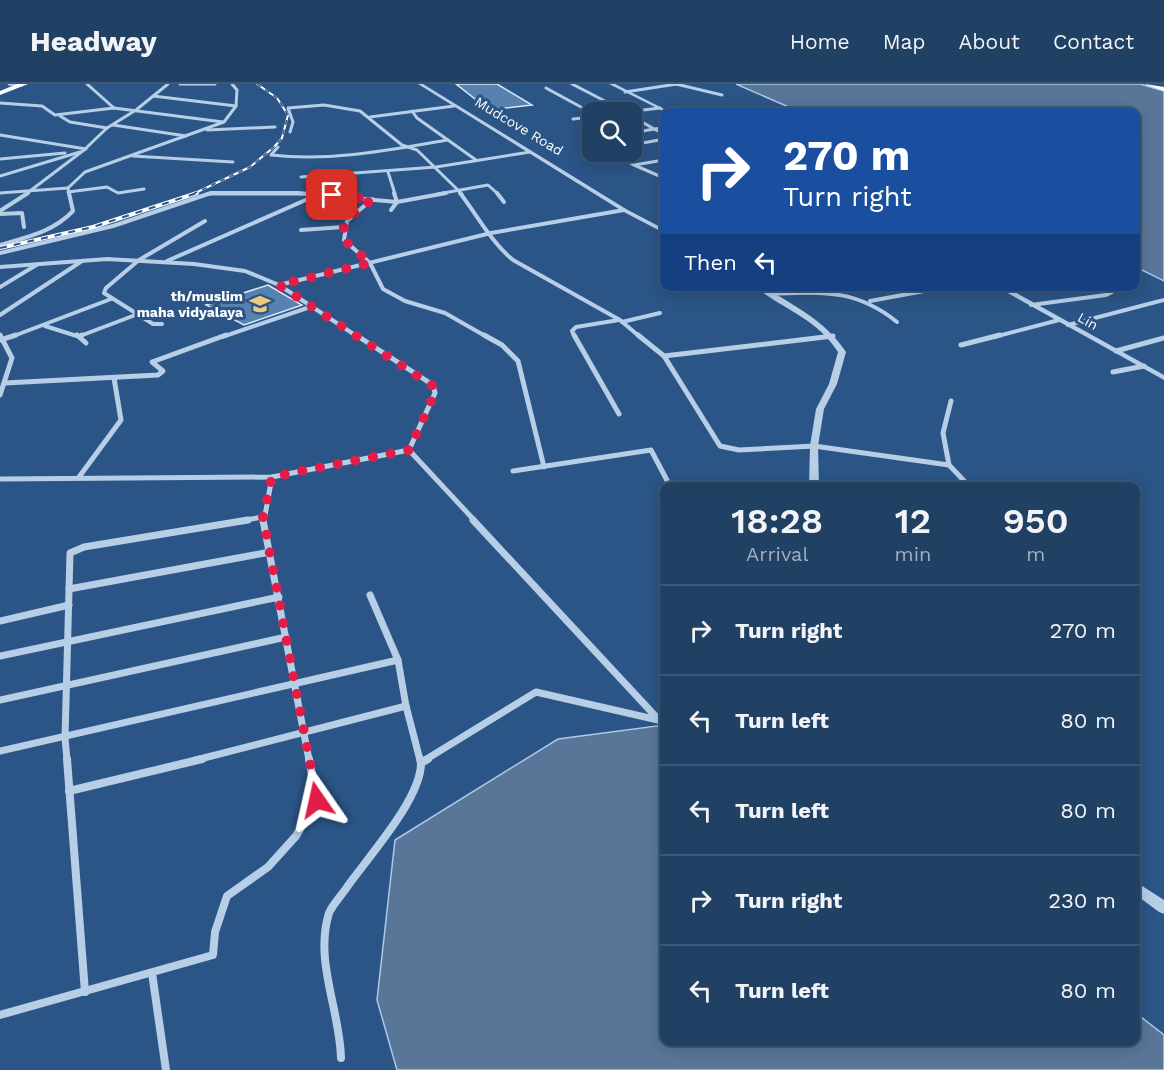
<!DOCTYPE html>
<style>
:root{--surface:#204064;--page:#28476a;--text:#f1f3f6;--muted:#a2afbf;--line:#3d5978}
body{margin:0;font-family:"Work Sans",sans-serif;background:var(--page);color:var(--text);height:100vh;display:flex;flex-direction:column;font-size:22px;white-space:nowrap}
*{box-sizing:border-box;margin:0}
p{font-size:20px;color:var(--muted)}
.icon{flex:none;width:33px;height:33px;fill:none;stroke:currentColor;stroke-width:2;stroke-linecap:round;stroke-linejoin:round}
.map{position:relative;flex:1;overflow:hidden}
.sheet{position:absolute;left:660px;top:398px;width:480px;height:564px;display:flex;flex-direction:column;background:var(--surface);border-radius:12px;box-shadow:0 3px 15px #0003,0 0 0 2px var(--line)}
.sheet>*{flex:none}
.hud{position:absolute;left:660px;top:24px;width:480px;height:183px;border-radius:12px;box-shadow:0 3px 15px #0003,0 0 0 2px var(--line);background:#1a4fa0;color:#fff;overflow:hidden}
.controls{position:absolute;left:582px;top:18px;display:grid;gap:12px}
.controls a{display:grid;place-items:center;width:60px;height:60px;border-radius:12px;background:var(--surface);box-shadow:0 3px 15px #0003,0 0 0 2px var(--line);font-size:30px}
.pin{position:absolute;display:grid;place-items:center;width:51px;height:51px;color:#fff;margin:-26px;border-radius:12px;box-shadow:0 3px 9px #0006}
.me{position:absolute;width:66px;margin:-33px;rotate:349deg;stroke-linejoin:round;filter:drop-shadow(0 0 4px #0008)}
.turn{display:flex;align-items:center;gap:21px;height:126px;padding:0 24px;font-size:27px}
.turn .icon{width:78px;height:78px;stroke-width:2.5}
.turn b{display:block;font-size:42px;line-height:51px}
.then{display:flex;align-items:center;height:57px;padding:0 24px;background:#0003;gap:12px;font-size:22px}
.eta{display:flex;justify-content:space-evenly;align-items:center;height:102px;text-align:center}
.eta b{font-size:36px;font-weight:600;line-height:42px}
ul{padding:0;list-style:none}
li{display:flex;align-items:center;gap:18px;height:90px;padding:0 24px;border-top:2px solid var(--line)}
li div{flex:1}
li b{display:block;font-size:22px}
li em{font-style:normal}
header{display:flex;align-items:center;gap:36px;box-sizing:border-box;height:84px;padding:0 30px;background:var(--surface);border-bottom:2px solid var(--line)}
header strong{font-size:28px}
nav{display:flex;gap:33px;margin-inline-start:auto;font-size:21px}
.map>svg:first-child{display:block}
.water{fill:#597698;stroke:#acc9e7;stroke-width:1.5}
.building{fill:#5781af;stroke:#dae7f6;stroke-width:1.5}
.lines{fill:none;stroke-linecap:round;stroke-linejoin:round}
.minor-far4{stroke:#b7cee7;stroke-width:3}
.minor-far3{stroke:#b7cee7;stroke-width:4}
.minor-far2{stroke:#b7cee7;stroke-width:5}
.minor-far1{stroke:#b7cee7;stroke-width:7}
.minor{stroke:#b7cee7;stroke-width:8}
.tertiary{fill:#b7cee7;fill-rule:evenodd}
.primary{fill:#f8fafe;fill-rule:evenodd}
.trunk{fill:#fcfcfe;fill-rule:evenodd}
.rail-far1-casing{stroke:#fff;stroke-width:2}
.rail-casing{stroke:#fff;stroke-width:4}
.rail-far1{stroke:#2b5586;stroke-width:1.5;stroke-dasharray:5;stroke-linecap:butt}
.rail{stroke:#2b5586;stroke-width:2;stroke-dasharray:7;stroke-linecap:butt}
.route{stroke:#e11d48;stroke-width:10;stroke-dasharray:0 18}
.labels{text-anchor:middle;stroke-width:6;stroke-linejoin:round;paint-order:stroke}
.far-street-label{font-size:14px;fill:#fff;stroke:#2b5586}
.far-poi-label{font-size:14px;font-weight:bold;fill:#fff;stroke:#2b5586;text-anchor:end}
</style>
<header>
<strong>Headway</strong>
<nav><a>Home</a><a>Map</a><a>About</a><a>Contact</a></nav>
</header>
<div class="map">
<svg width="1164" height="986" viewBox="0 0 1164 986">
<rect width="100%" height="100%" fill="#2b5586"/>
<g class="water">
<polygon points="736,0 1140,0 1164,7 1164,197 1136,183 1136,28 800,28"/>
<polygon points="664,641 664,957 1136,957 1136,929 1164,951 1164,986 397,986 377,916 395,756 558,655"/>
</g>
<g class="building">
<polygon points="456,0 497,0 532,21 489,26"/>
<polygon points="268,201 302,221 244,241 206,221"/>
</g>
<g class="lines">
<g class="minor-far4">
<polyline points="9,0 22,1"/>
<polyline points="87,0 114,24"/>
<polyline points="180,0 215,0"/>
<polyline points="572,0 626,28"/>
<polyline points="676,0 722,11"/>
<polyline points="546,4 592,29"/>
<polyline points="625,8 677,0"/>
<polyline points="153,12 236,22"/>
<polyline points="0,19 42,22 55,31 114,24 223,38"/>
<polyline points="412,27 417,34 476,76"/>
<polyline points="626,28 660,24"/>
<polyline points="60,32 70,38 107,44"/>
<polyline points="632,32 654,45 664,44"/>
<polyline points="370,33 454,22"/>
<polyline points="573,35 592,33"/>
<polyline points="113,41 186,52"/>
<polyline points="207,46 275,43"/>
<polyline points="290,48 293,38 288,24 324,21 360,27 402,61 417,66 462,110"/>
<polyline points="632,49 654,45 664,50"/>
<polyline points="0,51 86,65"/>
<polyline points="592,56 584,58 592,61"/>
<polyline points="632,61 659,56"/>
<path d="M278,63L271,71C331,78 389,66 448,56"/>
<polyline points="609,68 634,81"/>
<polyline points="133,72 233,78"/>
<polyline points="0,75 65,69"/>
<polyline points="664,76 634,81 664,94"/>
<polyline points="388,88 395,110"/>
<polyline points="0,92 80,68"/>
<polyline points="301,93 436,83 530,68"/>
<polyline points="68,108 107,103 118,109 144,105"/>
<polyline points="0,109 68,104"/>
<polyline points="26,110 84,66 107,44 136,26 168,0"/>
<polyline points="69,110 68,104 85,88 224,38 236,22 237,6 232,0"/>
<polyline points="207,110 313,110"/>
<polyline points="438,110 488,101 498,110"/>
</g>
<g class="minor-far3">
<path d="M460,109C477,131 492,159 513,176L620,236L640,253"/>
<polyline points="497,109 504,118"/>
<polyline points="372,115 347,137 344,156 370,179 383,205 405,217 445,229 487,253"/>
<polyline points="391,126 397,118 394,109"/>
<polyline points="0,127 28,109"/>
<polyline points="0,130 22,129 24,143"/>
<polyline points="301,146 343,143"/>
<path d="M0,161C27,153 53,148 73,127L69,109"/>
<polyline points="0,169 113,142 211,109 298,109 397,118 446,109"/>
<polyline points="167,177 317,111"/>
<polyline points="0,183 107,175 194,180 245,187 279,201 358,253"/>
<polyline points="279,201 491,149 624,126"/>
<polyline points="0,203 38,180"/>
<path d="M769,210C820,208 855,204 897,238"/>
<polyline points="870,217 946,203"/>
<polyline points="1031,221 1106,211 1116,206 1115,202"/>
<polyline points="0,231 82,177"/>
<polyline points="622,238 660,229"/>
<polyline points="162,240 153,240 104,209 106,204 139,176 205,137"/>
<polyline points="1068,241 1164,216"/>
<polyline points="45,242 80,253"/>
<polyline points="80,252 138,230"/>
<polyline points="11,253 111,215"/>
<polyline points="222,253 313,222"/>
<polyline points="575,253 572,247 576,243 619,236"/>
<polyline points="828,253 833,252"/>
<polyline points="994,253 1059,236"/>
</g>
<g class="minor-far2">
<polyline points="77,251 86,259"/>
<polyline points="356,251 433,301 435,309 409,366 475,437"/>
<polyline points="484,251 502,261 518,277 544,383"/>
<polyline points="574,251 619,330"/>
<polyline points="638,251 664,272 720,362 739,366 814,362 949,381 943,349 951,317"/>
<polyline points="80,252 82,251"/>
<polyline points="0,256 16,251"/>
<polyline points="961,261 1000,251"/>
<polyline points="1116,267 1164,254"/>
<polyline points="664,272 833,252"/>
<polyline points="1113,288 1144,282"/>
<polyline points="5,299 158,291 163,287 152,278 226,251"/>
<polyline points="0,311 12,274 0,251"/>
<polyline points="949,381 969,402"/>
<polyline points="513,387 651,366 670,402"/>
<polyline points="79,393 121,336 114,294"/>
<polyline points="0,395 272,393 409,366"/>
<polyline points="239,437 263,433"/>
<polyline points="264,437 272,393"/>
</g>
<g class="minor-far1">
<polyline points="263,436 309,676"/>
<polyline points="473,436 659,636"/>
<polyline points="69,505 270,468"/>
<polyline points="370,511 398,576 406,622 420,676"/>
<polyline points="0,537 69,521"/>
<polyline points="0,572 279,513"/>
<polyline points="0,616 286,553"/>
<polyline points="0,667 398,576"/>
<polyline points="67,676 65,654 70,469 84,463 248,436"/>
<polyline points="196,676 406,622"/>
<polyline points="425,676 536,608 658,636"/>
</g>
<g class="minor">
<polyline points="67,675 85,908"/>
<polyline points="420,675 421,679"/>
<polyline points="69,707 202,675"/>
<polyline points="152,889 166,986"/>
<polyline points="0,931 213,871 215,848 227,812 268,783 296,752 317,716 309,675"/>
<path d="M341,974C340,926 314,877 329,829C333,820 342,811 347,803C369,772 421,715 421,679L428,675"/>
</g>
<g class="tertiary">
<polygon points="418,0 423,0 626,125 664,145 664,149 622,127"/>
<polygon points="609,0 615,0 670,28 665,28"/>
<path d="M754,202H763C795,223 824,235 846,268L837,300L824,325L818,362L819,402H809L810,362L816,325L829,300L838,268C816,234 784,226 754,202Z"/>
<polygon points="995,202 1004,202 1164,291 1164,296"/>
<polygon points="1136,798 1164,816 1164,830 1159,828 1136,811"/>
</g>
<polygon class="primary" points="1145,0 1164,3 1164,7 1146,1"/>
<polygon class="trunk" points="17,0 28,0 0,11 0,7"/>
<defs>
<polyline id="rail-far1" points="193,110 250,83 274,63 282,54 288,31 277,14 257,0"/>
<polyline id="rail" points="0,164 93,143 197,109"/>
</defs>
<use href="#rail-far1" class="rail-far1-casing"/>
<use href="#rail" class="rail-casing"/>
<use href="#rail-far1" class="rail-far1"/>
<use href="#rail" class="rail"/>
</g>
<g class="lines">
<polyline class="route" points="317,716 263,433 272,393 409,366 435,309 433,302 279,201 370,179 344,156 342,147 350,133 372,115 332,111"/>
</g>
<defs>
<symbol id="school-bare" viewBox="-9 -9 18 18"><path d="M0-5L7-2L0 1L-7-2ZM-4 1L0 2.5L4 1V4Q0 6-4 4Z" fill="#edca7f" stroke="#2b5586" stroke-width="2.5" paint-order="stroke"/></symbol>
</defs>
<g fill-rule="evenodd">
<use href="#school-bare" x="245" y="205" width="30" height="30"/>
</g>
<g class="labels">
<g class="far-street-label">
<text transform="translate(519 42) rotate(31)" y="5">Mudcove Road</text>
<text transform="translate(1088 237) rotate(29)" y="5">Lin</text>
</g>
<g class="far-poi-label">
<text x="243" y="217">th/muslim<tspan x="243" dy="16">maha vidyalaya</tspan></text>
</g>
</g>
</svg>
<div class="controls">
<a><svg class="icon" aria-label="search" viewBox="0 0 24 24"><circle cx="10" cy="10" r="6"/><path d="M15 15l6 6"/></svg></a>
</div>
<div class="pin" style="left:332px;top:111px;background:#d93025"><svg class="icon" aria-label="arrive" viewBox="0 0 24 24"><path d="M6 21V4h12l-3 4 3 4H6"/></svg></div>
<svg class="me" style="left:317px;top:716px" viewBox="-20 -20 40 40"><path d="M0-17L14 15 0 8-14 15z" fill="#e11d48" stroke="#fff" stroke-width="4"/></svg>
<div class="hud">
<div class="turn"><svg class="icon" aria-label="right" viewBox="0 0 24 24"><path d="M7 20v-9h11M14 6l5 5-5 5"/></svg><div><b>270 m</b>Turn right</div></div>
<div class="then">Then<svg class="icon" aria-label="left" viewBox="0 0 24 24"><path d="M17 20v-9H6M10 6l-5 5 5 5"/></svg></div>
</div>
<section class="sheet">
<div class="eta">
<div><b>18:28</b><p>Arrival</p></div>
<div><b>12</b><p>min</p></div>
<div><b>950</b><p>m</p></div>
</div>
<ul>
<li><svg class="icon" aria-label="right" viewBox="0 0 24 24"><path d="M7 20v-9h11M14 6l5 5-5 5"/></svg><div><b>Turn right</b></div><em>270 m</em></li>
<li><svg class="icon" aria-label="left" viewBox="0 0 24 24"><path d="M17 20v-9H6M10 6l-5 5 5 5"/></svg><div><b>Turn left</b></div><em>80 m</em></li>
<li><svg class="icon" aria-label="left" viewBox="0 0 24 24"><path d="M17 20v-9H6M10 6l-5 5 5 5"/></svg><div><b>Turn left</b></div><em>80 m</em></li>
<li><svg class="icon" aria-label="right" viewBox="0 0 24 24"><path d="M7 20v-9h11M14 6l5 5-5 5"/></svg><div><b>Turn right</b></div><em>230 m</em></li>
<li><svg class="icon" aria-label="left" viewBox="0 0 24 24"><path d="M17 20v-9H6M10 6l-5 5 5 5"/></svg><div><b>Turn left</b></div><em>80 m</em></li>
</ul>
</section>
</div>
